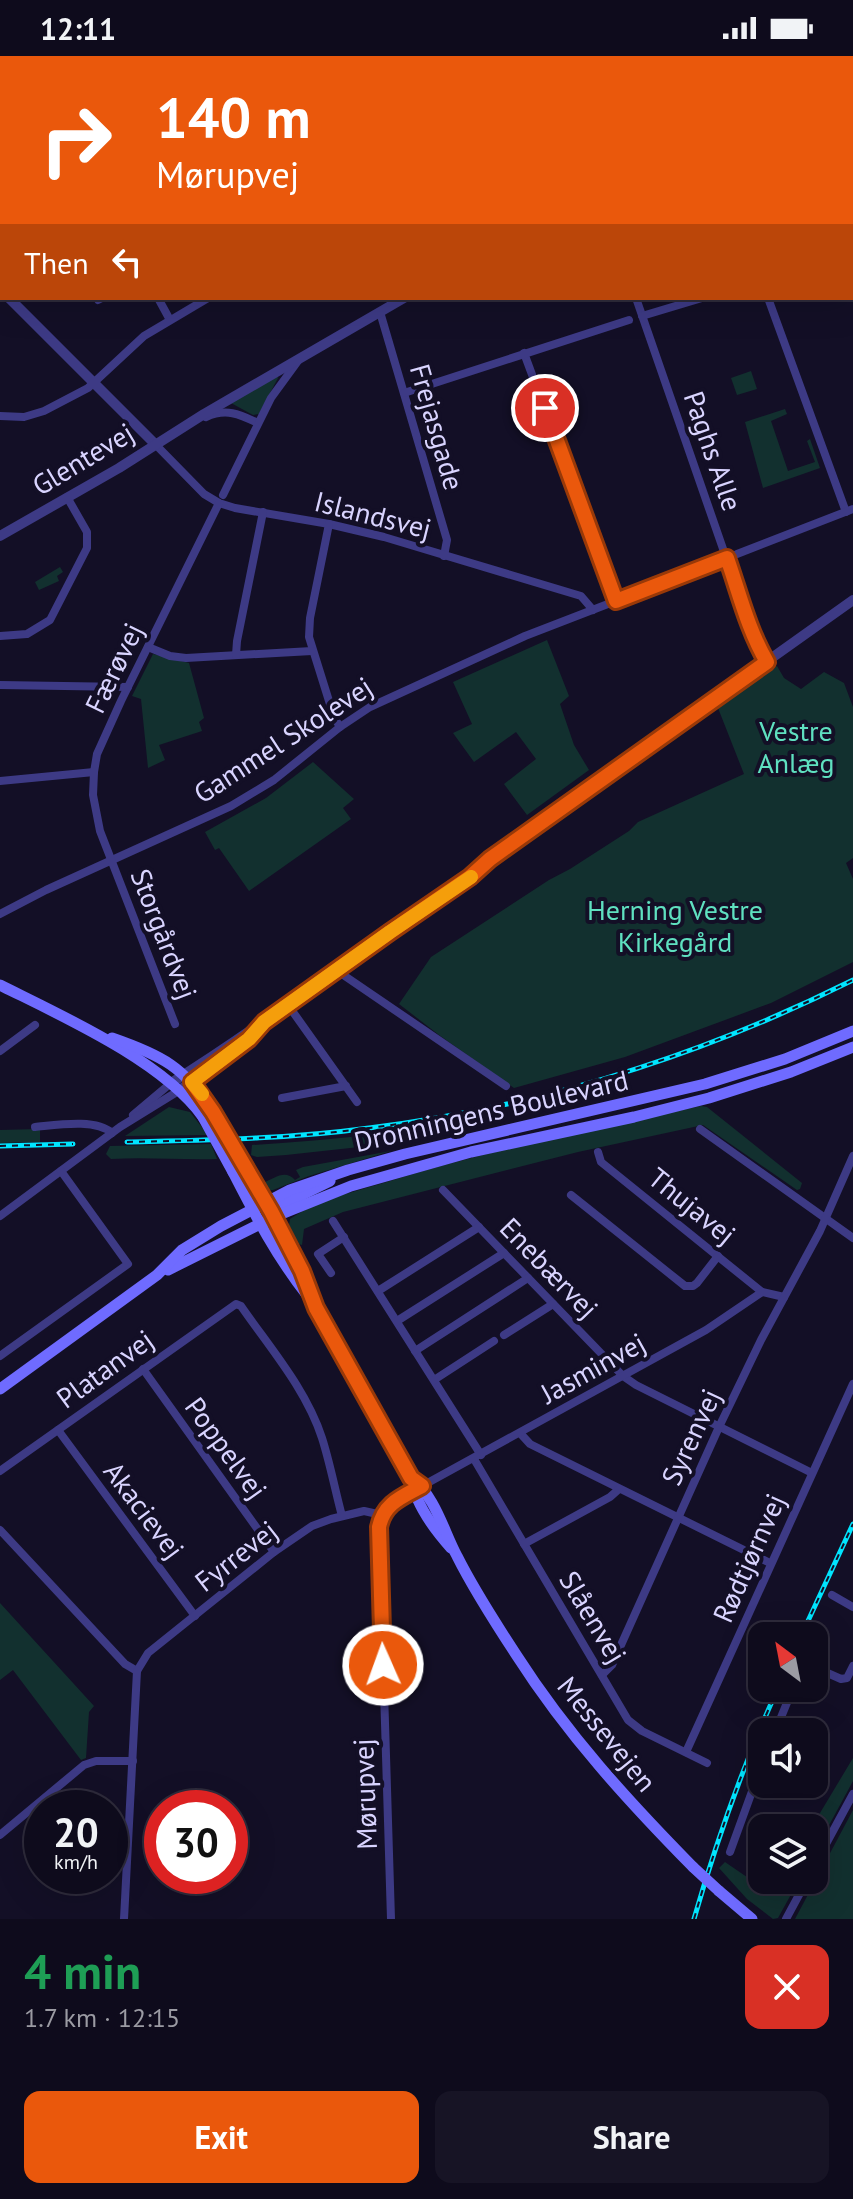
<!DOCTYPE html>
<meta charset="utf-8">
<style>
:root{--surface:#0e0b1c;--page:#171425;--text:#f1f3f6;--muted:#9b9ba3;--line:#2e2b3b;--accent:#ea580c}
body{margin:0;font-family:"PT Sans",sans-serif;background:var(--page);color:var(--text);height:100vh;display:flex;flex-direction:column;font-size:30px;white-space:nowrap}
*{box-sizing:border-box;margin:0}
p{font-size:26px;color:var(--muted)}
.icon{flex:none;width:44px;height:44px;fill:none;stroke:currentColor;stroke-width:2;stroke-linecap:round;stroke-linejoin:round}
.map{position:relative;height:1863px;overflow:hidden}
.drawer{display:flex;flex-direction:column;background:var(--surface);flex:1}
.drawer>*{flex:none}
.hud{position:absolute;left:0px;top:0px;width:854px;height:244px;box-shadow:0 8px 32px #0002,0 0 0 2px var(--line);background:#ea580c;color:#fff;overflow:hidden}
.needle{width:52px;rotate:328deg}
.tools{position:absolute;left:748px;top:1566px;display:grid;gap:16px}
.tools a{display:grid;place-items:center;width:80px;height:80px;border-radius:16px;background:var(--surface);box-shadow:0 8px 32px #0002,0 0 0 2px var(--line);font-size:40px}
.speed{position:absolute;left:24px;top:1734px;display:flex;gap:16px;font-size:40px;font-weight:700;text-align:center}
.speed>*{display:grid;place-content:center;width:104px;height:104px;border-radius:50%;background:var(--surface);box-shadow:0 8px 32px #0002,0 0 0 2px var(--line);line-height:1}
.speed small{font-size:20px;font-weight:400}
.speed .limit{border:12px solid #d22;background:#fff;color:#111}
.pin{position:absolute;display:grid;place-items:center;width:68px;height:68px;color:#fff;margin:-34px;border:4px solid #fff;border-radius:50%;box-shadow:0 2px 8px #0007}
.me{position:absolute;width:88px;margin:-44px;rotate:358deg;stroke-linejoin:round;filter:drop-shadow(0 0 6px #0008)}
.turn{display:flex;align-items:center;gap:28px;height:168px;padding:0 24px;font-size:36px}
.turn .icon{width:104px;height:104px;stroke-width:2.5}
.turn b{display:block;font-size:56px;line-height:68px}
.then{display:flex;align-items:center;height:76px;padding:0 24px;background:#0003;gap:16px;font-size:30px}
.round{display:grid;place-items:center;flex:none;width:84px;height:84px;border-radius:16px;background:var(--page)}
.overview{display:flex;align-items:center;justify-content:space-between;height:136px;padding:0 24px}
h1{font-size:48px;font-weight:700;line-height:60px;color:#1e9e55}
.primary-button{display:flex;gap:16px;margin-top:auto;padding:16px 24px}
.primary-button a{flex:1;height:92px;border-radius:16px;background:var(--accent);color:#fff;font-size:32px;font-weight:700;line-height:92px;text-align:center}
.primary-button a+a{background:var(--page);color:var(--text)}
.status{display:flex;justify-content:space-between;align-items:center;height:56px;padding:0 40px;background:var(--surface);direction:ltr}
.status svg{height:22px;fill:currentColor}
.map>svg:first-child{display:block}
.green{fill:#12302f}
.lines{fill:none;stroke-linecap:round;stroke-linejoin:round}
.minor{stroke:#3d3a85;stroke-width:8}
.tertiary{stroke:#3d3a85;stroke-width:10}
.secondary{stroke:#6f6bff;stroke-width:11}
.rail-casing{stroke:#00e5ff;stroke-width:5}
.rail{stroke:#130f26;stroke-width:2;stroke-dasharray:6;stroke-linecap:butt}
.secondary-bridge{stroke:#6f6bff;stroke-width:11}
.route-casing{stroke:#983908;stroke-width:20}
.route{stroke:#ea580c;stroke-width:14}
.slow{stroke:#f59e0b;stroke-width:14}
.labels{text-anchor:middle;stroke-width:8;stroke-linejoin:round;paint-order:stroke}
.street-label{font-size:28px;fill:#d9d4ff;stroke:#130f26}
.park-label{font-size:28px;fill:#5fe0c0;stroke:#130f26}
</style>
<div class="status"><b>12:11</b><svg viewBox="0 0 49 12"><path d="M0 12V9h3v3zM5 12V6h3v6zM10 12V3h3v9zM15 12V0h3v12zM26 1h20v11H26zM47 4h2v5h-2z"/></svg></div>
<div class="map">
<svg width="853" height="1863" viewBox="0 0 853 1863">
<rect width="100%" height="100%" fill="#130f26"/>
<g class="green">
<polygon points="751,315 757,333 737,339 731,322"/>
<polygon points="277,318 278,322 259,358 253,359 231,347"/>
<polygon points="785,353 787,358 771,365 788,415 815,406 807,385 810,383 820,412 763,432 745,366"/>
<polygon points="60,511 63,516 57,520 59,525 39,534 35,526"/>
<polygon points="547,584 569,640 560,648 574,689 589,714 527,759 504,728 536,703 516,676 474,706 453,677 472,668 453,626"/>
<polygon points="153,598 189,607 204,662 199,666 202,675 159,689 165,704 148,712 141,643 132,640"/>
<polygon points="777,610 784,622 801,633 824,616 844,627 853,651 853,802 846,807 853,823 853,906 771,947 625,1001 514,1032 439,979 399,948 431,901 549,824 570,813 629,775 638,766 744,718 718,652"/>
<polygon points="313,706 354,743 343,752 351,763 249,835 219,792 215,794 205,776 266,742"/>
<path d="M701,1050L707,1051L802,1127L800,1133L797,1134L703,1069L578,1096L343,1156L304,1173L302,1189L299,1188L289,1169L290,1163C314,1146 352,1136 380,1128C485,1095 594,1074 701,1050Z"/>
<polygon points="169,1051 190,1056 208,1079 125,1080"/>
<path d="M503,1056L506,1064L396,1087L286,1099L257,1101L251,1099L252,1089C337,1084 420,1075 503,1056Z"/>
<polygon points="40,1073 40,1086 0,1087 0,1074"/>
<path d="M211,1088L217,1103C181,1104 146,1101 111,1103L106,1098L110,1090Z"/>
<path d="M391,1095L309,1120L273,1134H268L263,1127C275,1122 285,1113 295,1124L300,1121L296,1114L303,1111Z"/>
<polygon points="0,1547 94,1650 89,1656 86,1702 81,1704 13,1614 0,1624"/>
<polygon points="853,1702 853,1725 814,1797 814,1772 811,1772"/>
<polygon points="853,1754 853,1863 795,1863"/>
<polygon points="725,1806 770,1837 779,1824 799,1824 778,1862 773,1863 747,1843 719,1812"/>
</g>
<g class="lines">
<g class="minor">
<polyline points="225,0 226,2"/>
<polyline points="325,0 325,2"/>
<polyline points="475,0 477,2"/>
<polyline points="627,0 628,2"/>
<polyline points="797,0 797,2"/>
<polyline points="114,2 117,0"/>
<polyline points="518,2 520,0"/>
<polyline points="852,21 853,20"/>
<polyline points="0,57 2,58"/>
<polyline points="852,156 853,159"/>
<polyline points="852,193 853,193"/>
<polyline points="0,213 2,211"/>
<polyline points="158,242 170,264"/>
<polyline points="636,242 747,562 759,592 767,606"/>
<polyline points="768,242 846,456"/>
<polyline points="98,244 102,242"/>
<polyline points="380,256 447,484 444,500"/>
<polyline points="642,260 702,242"/>
<polyline points="524,297 616,545"/>
<polyline points="404,337 629,264"/>
<polyline points="0,360 24,361 44,355 88,332 144,280 208,242"/>
<path d="M206,361C226,352 239,358 258,367"/>
<polyline points="155,388 204,438 219,447 235,452 329,468 384,481 581,540 593,554"/>
<polyline points="223,439 271,342 298,305"/>
<polyline points="329,468 310,562 309,581 334,661 340,671"/>
<polyline points="737,498 853,453"/>
<polyline points="0,580 27,578 50,564 87,492 87,476 67,441"/>
<polyline points="148,591 170,600 186,602 312,595"/>
<polyline points="236,599 237,585 263,456"/>
<polyline points="0,629 128,631"/>
<polyline points="0,725 94,716"/>
<polyline points="0,858 46,834 231,750 274,724 340,671 370,651 525,580 727,502"/>
<polyline points="336,914 506,1030"/>
<polyline points="288,949 357,1046"/>
<polyline points="175,968 100,775 93,739 94,716 97,698 121,645 219,447"/>
<polyline points="0,995 35,969"/>
<polyline points="282,1042 346,1030"/>
<polyline points="133,1059 171,1027"/>
<path d="M35,1071C56,1069 96,1062 112,1077"/>
<polyline points="700,1073 853,1182"/>
<polyline points="598,1096 601,1106 762,1236"/>
<polyline points="443,1134 623,1320 636,1329 812,1417"/>
<polyline points="571,1139 685,1230 693,1230 697,1227 718,1200"/>
<polyline points="0,1160 120,1071 180,1034"/>
<polyline points="333,1165 481,1399"/>
<polyline points="331,1217 318,1198 344,1181"/>
<polyline points="378,1235 479,1171"/>
<polyline points="397,1265 504,1197"/>
<polyline points="504,1279 553,1248"/>
<polyline points="415,1295 528,1222"/>
<polyline points="0,1300 128,1208 61,1115"/>
<polyline points="143,1313 274,1496"/>
<polyline points="434,1324 494,1285"/>
<polyline points="58,1374 195,1560"/>
<polyline points="520,1377 530,1388 770,1507"/>
<polyline points="474,1403 628,1664 642,1675 707,1707"/>
<path d="M0,1415L236,1248L241,1250C270,1292 306,1333 322,1382C330,1407 335,1434 342,1460"/>
<polyline points="422,1430 706,1274 762,1236 784,1241"/>
<polyline points="0,1474 125,1608 137,1615"/>
<polyline points="524,1488 610,1441 619,1433"/>
<polyline points="832,1539 853,1551"/>
<polyline points="814,1611 841,1623 847,1622 853,1610"/>
<polyline points="602,1619 612,1609 719,1371 761,1284 820,1175 853,1100"/>
<polyline points="775,1676 793,1632"/>
<polyline points="686,1696 853,1328"/>
<polyline points="0,1779 84,1709 96,1705 133,1705"/>
<polyline points="730,1796 762,1708"/>
<polyline points="814,1810 853,1738"/>
<polyline points="124,1863 137,1615 148,1597 274,1496 312,1470 331,1463 364,1455 382,1459"/>
<path d="M391,1863L379,1471C384,1449 395,1446 413,1435"/>
<polyline points="786,1863 807,1824"/>
</g>
<g class="tertiary">
<polyline points="700,2 702,0"/>
<polyline points="0,233 2,235"/>
<polyline points="9,242 155,388"/>
<polyline points="0,480 119,412 204,358 404,242"/>
<path d="M171,1027C243,982 312,931 381,881C418,855 456,832 490,803L853,544"/>
<polyline points="180,1034 243,987"/>
</g>
<g class="secondary">
<path d="M0,929C62,960 163,1005 203,1061"/>
<path d="M112,982C161,999 185,1011 213,1056"/>
<path d="M244,1111L271,1155L302,1215L316,1252L411,1422C415,1447 434,1473 451,1492"/>
<path d="M233,1116C255,1159 277,1201 307,1239"/>
<polyline points="268,1157 283,1148 330,1125"/>
<polyline points="168,1214 274,1161 351,1130 471,1096 634,1061 709,1042 791,1016 853,991"/>
<polyline points="0,1333 157,1219 182,1194 221,1170 290,1134 348,1114 405,1098 705,1028 785,1003 853,975"/>
<path d="M411,1422C436,1441 443,1474 457,1500C474,1534 496,1568 517,1600C567,1678 628,1745 693,1811"/>
<polyline points="719,1835 752,1863"/>
</g>
<defs>
<g id="rail">
<path d="M127,1086C208,1084 289,1083 369,1072C537,1051 701,1000 853,924"/>
<polyline points="0,1090 73,1088"/>
<polyline points="801,1580 853,1468"/>
<path d="M694,1863C717,1783 744,1707 778,1632"/>
</g>
</defs>
<use href="#rail" class="rail-casing"/>
<use href="#rail" class="rail"/>
<g class="secondary-bridge">
<polyline points="213,1056 244,1111"/>
<polyline points="203,1061 233,1116"/>
<polyline points="693,1811 719,1835"/>
</g>
</g>
<g class="lines">
<defs>
<path id="route" d="M383,1609L379,1471C384,1447 402,1441 422,1430L411,1422L316,1252L302,1215L271,1155L213,1056L192,1026L249,983L264,966L390,876L470,821L490,803L767,606C748,574 739,536 727,502L616,545L545,352"/>
</defs>
<use href="#route" class="route-casing"/>
<use href="#route" class="route"/>
<polyline class="slow" points="202,1038 192,1026 249,983 264,966 390,876 471,821"/>
</g>
<g class="labels">
<g class="street-label">
<text transform="translate(437 371) rotate(74)" y="10">Frejasgade</text>
<text transform="translate(713 395) rotate(71)" y="10">Paghs Alle</text>
<text transform="translate(83 403) rotate(-31)" y="10">Glentevej</text>
<text transform="translate(373 459) rotate(14)" y="10">Islandsvej</text>
<text transform="translate(114 612) rotate(-64)" y="10">Færøvej</text>
<text transform="translate(283 684) rotate(-33)" y="10">Gammel Skolevej</text>
<text transform="translate(164 878) rotate(69)" y="10">Storgårdvej</text>
<text transform="translate(491 1055) rotate(-13)" y="10">Dronningens Boulevard</text>
<text transform="translate(692 1150) rotate(39)" y="10">Thujavej</text>
<text transform="translate(549 1212) rotate(46)" y="10">Enebærvej</text>
<text transform="translate(593 1312) rotate(-29)" y="10">Jasminvej</text>
<text transform="translate(105 1313) rotate(-36)" y="10">Platanvej</text>
<text transform="translate(691 1381) rotate(-65)" y="10">Syrenvej</text>
<text transform="translate(226 1392) rotate(54)" y="10">Poppelvej</text>
<text transform="translate(144 1454) rotate(53)" y="10">Akacievej</text>
<text transform="translate(236 1500) rotate(-38)" y="10">Fyrrevej</text>
<text transform="translate(749 1502) rotate(-66)" y="10">Rødtjørnvej</text>
<text transform="translate(593 1561) rotate(59)" y="10">Slåenvej</text>
<text transform="translate(607 1678) rotate(51)" y="10">Messevejen</text>
<text transform="translate(365 1738) rotate(-92)" y="10">Mørupvej</text>
</g>
<g class="park-label">
<text x="796" y="685">Vestre<tspan x="796" dy="32">Anlæg</tspan></text>
<text x="675" y="864">Herning Vestre<tspan x="675" dy="32">Kirkegård</tspan></text>
</g>
</g>
</svg>
<div class="tools">
<a><svg class="needle" viewBox="-14 -14 28 28"><path d="M0-13l5 13h-10z" fill="#e53935"/><path d="M0 13l5-13h-10z" fill="#9b9ba3"/></svg></a>
<a><svg class="icon" aria-label="sound" viewBox="0 0 24 24"><path d="M4 9h4l5-4v14l-5-4H4zM17 9q2 3 0 6"/></svg></a>
<a><svg class="icon" aria-label="layers" viewBox="0 0 24 24"><path d="M12 4l9 5-9 5-9-5zM3 14l9 5 9-5"/></svg></a>
</div>
<div class="speed"><div>20<small>km/h</small></div><div class="limit">30</div></div>
<div class="pin" style="left:545px;top:352px;background:#d93025"><svg class="icon" aria-label="arrive" viewBox="0 0 24 24"><path d="M6 21V4h12l-3 4 3 4H6"/></svg></div>
<svg class="me" style="left:383px;top:1609px" viewBox="-20 -20 40 40"><circle r="17" fill="#ea580c" stroke="#fff" stroke-width="3"/><path d="M0-11L8 9 0 5-8 9z" fill="#fff"/></svg>
<div class="hud">
<div class="turn"><svg class="icon" aria-label="right" viewBox="0 0 24 24"><path d="M7 20v-9h11M14 6l5 5-5 5"/></svg><div><b>140 m</b>Mørupvej</div></div>
<div class="then">Then<svg class="icon" aria-label="left" viewBox="0 0 24 24"><path d="M17 20v-9H6M10 6l-5 5 5 5"/></svg></div>
</div>
</div>
<section class="drawer">
<div class="overview"><div><h1>4 min</h1><p>1.7 km · 12:15</p></div><a class="round" style="background:#d93025;color:#fff"><svg class="icon" aria-label="close" viewBox="0 0 24 24"><path d="M6 6l12 12M18 6L6 18"/></svg></a></div>
<div class="primary-button"><a>Exit</a><a>Share</a></div>
</section>
